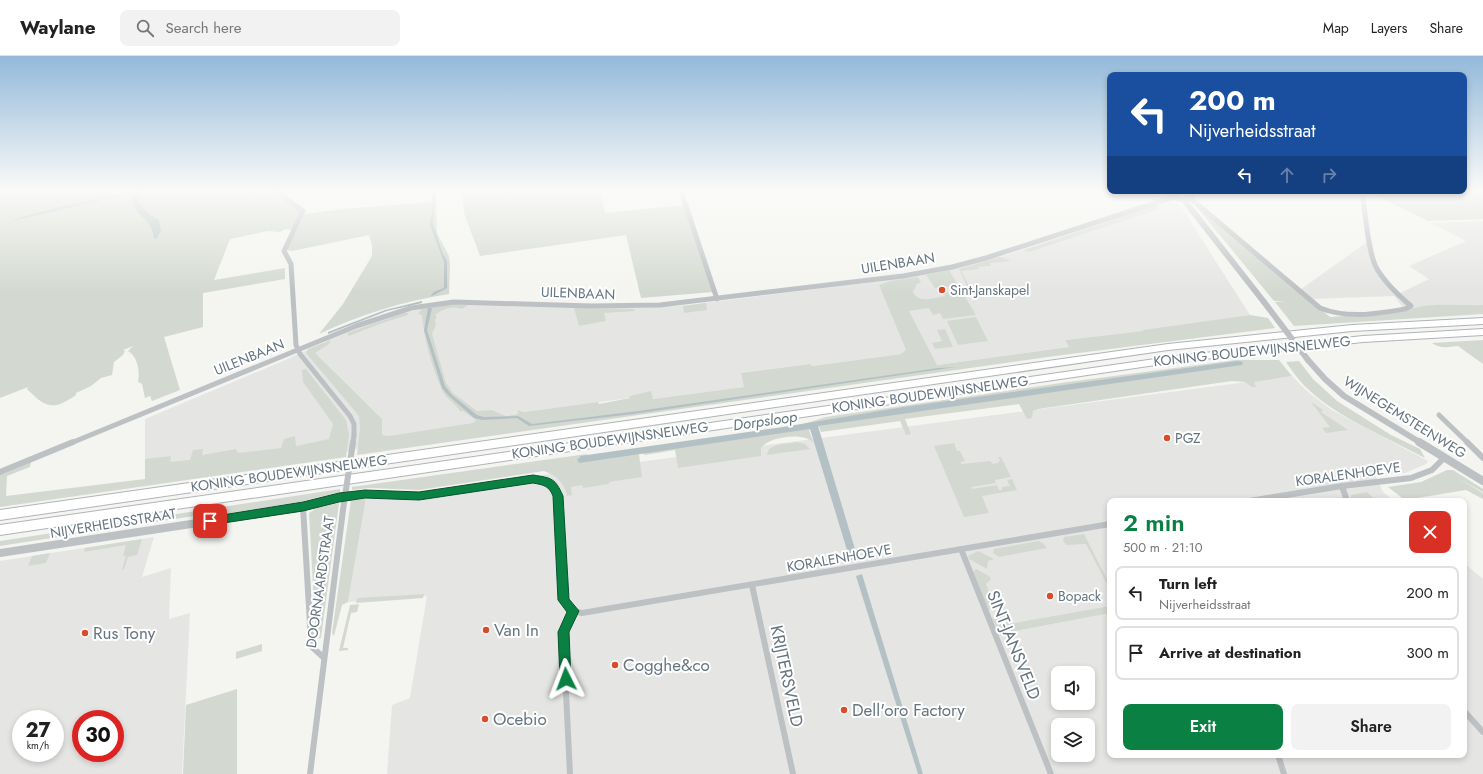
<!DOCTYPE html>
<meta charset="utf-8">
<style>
:root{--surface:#fff;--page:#f2f2f2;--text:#222;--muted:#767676;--line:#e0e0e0;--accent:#0b8043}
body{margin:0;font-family:Jost,sans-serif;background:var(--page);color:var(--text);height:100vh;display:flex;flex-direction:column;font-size:15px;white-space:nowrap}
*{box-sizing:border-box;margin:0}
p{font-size:13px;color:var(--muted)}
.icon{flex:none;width:22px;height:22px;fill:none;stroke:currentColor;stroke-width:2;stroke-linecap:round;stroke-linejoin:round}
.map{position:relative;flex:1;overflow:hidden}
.panel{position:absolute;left:1107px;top:442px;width:360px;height:260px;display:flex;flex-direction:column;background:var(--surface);border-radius:8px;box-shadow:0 2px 6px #0003}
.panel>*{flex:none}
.hud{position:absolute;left:1107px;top:16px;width:360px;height:122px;border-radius:8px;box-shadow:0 2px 6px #0003;background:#1a4fa0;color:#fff;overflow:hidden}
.controls{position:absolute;left:1051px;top:610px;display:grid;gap:8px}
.controls a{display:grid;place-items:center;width:44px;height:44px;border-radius:8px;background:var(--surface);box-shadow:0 2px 6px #0003;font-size:20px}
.speed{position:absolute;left:12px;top:654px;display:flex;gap:8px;font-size:20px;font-weight:700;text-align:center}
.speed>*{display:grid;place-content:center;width:52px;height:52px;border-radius:50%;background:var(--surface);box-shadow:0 2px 6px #0003;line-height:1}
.speed small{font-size:10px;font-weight:400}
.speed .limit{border:6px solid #d22;background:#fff;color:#111}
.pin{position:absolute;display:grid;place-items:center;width:34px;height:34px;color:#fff;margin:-17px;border-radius:8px;box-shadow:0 2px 6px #0006}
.me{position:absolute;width:44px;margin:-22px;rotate:357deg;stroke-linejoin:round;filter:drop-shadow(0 0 3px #0008)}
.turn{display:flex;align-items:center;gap:14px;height:84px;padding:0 16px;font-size:18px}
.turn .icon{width:52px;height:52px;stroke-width:2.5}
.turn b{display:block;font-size:28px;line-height:34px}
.lanes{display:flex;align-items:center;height:38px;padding:0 16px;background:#0003;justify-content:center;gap:20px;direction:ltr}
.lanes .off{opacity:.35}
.round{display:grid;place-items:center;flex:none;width:42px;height:42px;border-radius:8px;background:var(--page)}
.summary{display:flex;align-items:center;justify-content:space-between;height:68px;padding:0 16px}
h1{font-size:24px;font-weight:600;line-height:30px;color:var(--accent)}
.primary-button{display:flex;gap:8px;margin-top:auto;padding:8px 16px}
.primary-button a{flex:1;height:46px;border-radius:8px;background:var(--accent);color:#fff;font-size:16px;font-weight:600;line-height:46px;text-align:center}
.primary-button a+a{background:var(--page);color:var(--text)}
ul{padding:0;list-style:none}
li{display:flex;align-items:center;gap:12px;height:54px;margin:0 8px 6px;padding:0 8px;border:2px solid var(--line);border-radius:8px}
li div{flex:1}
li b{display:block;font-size:15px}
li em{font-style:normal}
header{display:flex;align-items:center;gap:24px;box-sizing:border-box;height:56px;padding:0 20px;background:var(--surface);border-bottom:1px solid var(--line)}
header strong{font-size:19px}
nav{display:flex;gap:22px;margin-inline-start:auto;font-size:14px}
.search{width:280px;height:36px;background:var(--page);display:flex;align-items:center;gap:10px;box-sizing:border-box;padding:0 14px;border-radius:8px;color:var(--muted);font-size:15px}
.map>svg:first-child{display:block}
.built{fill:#e5e6e4;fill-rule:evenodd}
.green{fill:#d3d9d0}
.water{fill:#b4c1c4}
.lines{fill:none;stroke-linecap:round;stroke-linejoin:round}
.motorway-casing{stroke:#b0b4b7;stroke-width:2}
.minor-far1{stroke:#bdc1c4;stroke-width:5}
.minor{stroke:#bdc1c4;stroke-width:6}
.tertiary-far1{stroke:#bdc1c4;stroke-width:6}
.tertiary{stroke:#bdc1c4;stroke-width:8}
.motorway{fill:#fff;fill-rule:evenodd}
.minor-bridge-far1{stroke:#bdc1c4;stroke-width:5}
.minor-bridge{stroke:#bdc1c4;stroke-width:6}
.tertiary-bridge{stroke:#bdc1c4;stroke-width:6}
.route{fill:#0b8043;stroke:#07532c}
.poi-dot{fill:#da4d2b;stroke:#fff;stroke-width:1.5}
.labels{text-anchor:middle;stroke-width:4;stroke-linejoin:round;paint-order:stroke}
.street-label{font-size:14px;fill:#657580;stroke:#fff}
.poi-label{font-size:14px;fill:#657580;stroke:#fff;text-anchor:start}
.water-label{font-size:15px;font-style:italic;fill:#60777d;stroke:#fff}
.near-poi-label{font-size:17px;fill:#657580;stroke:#fff;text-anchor:start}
.near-street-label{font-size:17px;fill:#657580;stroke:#fff}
</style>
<header>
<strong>Waylane</strong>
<div class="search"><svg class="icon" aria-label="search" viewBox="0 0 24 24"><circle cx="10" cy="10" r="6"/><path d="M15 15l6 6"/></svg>Search here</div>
<nav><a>Map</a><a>Layers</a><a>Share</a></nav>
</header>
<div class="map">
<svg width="1483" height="718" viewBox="0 0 1483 718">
<rect width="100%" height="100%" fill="#f4f4f0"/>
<g class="built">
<polygon points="1172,144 1178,146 1250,259 1144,275 1065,284 1069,291 937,309 901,298 811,310 810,308 741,317 745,331 668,341 652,343 650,336 629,340 630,342 524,356 517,355 518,358 506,360 492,354 501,371 357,393 339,398 145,423 145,363 283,305 346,276 404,256 450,248 637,252 679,250 880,225 967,209 1003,200"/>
<polygon points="1483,165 1483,252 1410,255 1402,250 1394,240 1310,243 1300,234 1367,186 1374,205 1398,238 1429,223 1409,210 1466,185 1431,167"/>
<path d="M1292,320L1309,337L1332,354L1428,405L1426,408L1405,417L1375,419L1383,436L1394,445H1110V699H1464V507L1483,523V718H387L392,649L410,642L427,540L348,546L366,442ZM1058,617H1088V647H1058ZM1058,669H1088V699H1058Z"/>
<path d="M154,481L142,521L171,512L169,563L190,557L182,718H0V505ZM21,663H55V697H21ZM81,663H115V697H81Z"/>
</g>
<g class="green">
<path d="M0,135H272L299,153L300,158L292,174L286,173L280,176L268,175L230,183L214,224L285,212V223L203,237V271L164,281L180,334L152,345L150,340L145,342L142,328L138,326C140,315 138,301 128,295L133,290L123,294L125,295L123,299L114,306L112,319L101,322L91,330L76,337V339C53,355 46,352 27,333L28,331L0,342Z"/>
<path d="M434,135H436L437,177L449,200L450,208L449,238C403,245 362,258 319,278L343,248L372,200V189L369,179L292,195L286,194L305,158L343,153L433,146Z"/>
<polygon points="462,135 600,135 605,157 684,149 713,236 641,242 626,179 480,200 464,157"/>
<polygon points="1367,135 1483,135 1483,163 1428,165"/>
<polygon points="1157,149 1159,153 1029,196 1024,194"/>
<path d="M1195,149L1330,261L1400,256C1407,255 1412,252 1419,251C1436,247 1464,250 1483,249V258L1294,270L1275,246L1285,245H1274Z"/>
<polygon points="1000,201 1011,205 990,207 991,210 978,211 979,213 961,215 969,230 967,230 959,213"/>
<path d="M949,214L976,259L943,263L940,257L933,259L929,252L909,255L937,309L1069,291L1065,284L1143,275V274L1250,259L1268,262L1275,272L1055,300L357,399L360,371L359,360L306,297L308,293L331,284L329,288L315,297L382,363V379L389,380L473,367L476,364L463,355H460C455,347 444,341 442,334C432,311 424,284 422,259L418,258L422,253L453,248L468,249L462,253C453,249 442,253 435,259L437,261L435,264L436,269L432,278L446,327L453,337L477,355L492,354L506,360L518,358L517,354L524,356L598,346L599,348L630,342L629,340L651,335L653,343L744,331L741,317L810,308L812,310L901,298L906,294L879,229L890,225L918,221L921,226L917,228L913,236C919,248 934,242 945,240L944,237L952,234L950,232L946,230L935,232L926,219Z"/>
<polygon points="706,247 707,254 684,257 683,250"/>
<polygon points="574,252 633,253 635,255 604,257 606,265 579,270"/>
<polygon points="404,257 408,257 408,259 382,267 349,280 347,277"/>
<polygon points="976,261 988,285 958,289 947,265"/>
<polygon points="945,273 953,291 935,293 932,287 942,285 937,274"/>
<path d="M1483,284V308L1458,290C1448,291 1440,293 1432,287Z"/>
<path d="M1236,304H1279L1292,320L1254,326L1256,331H1252L1245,326L1232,325L1038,353L1033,355L1032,362L1027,363L1019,348L905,363L911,378L906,379L900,365L821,376L819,371L809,374L814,388C806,375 768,381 761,392V400L678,412L675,394L645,399L643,397L639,398L642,421L609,426V428L583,432L582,429L571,431L572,439L567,440C564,426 557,420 544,415L419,434L369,432L352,434V431L587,398L588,400L800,369L826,361L1068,326Z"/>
<path d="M1299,305L1313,323L1337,345L1391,379L1420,393L1425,402C1390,383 1335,360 1308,333C1299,325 1293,316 1286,306Z"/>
<polygon points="306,313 346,364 349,379 346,401 0,451 0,419 31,406 30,411 7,420 6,440 145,423 145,403 171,400 170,406 190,404 193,394 203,393 202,399 236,393 238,397 281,392 284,383 295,380 296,390 329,383 333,368 303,326 302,314"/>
<polygon points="1311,346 1323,354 1321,356 1348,374 1326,377 1322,372 1330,371"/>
<path d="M797,386L805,388L810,393L767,399C768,387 787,388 797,386Z"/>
<polygon points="954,387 957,395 960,395 965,405 961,406 961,408 990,405 993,408 997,407 1000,405 998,401 1001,401 1011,421 995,424 996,427 971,431 972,433 997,429 999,434 1002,434 1002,431 1010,430 1007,424 1012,423 1017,434 982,440 989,457 964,461 934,390"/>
<polygon points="1447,414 1453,414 1483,433 1483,436 1457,422 1483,437 1483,443 1466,434 1405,444 1388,431 1421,426"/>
<polygon points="340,433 340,436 299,446 214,460 214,457 0,490 0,485"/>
<polygon points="1367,436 1376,445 1351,445 1351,439"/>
<polygon points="366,442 348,546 342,549 334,580 332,577 351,444"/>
<polygon points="339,447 321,582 316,583 309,457 317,452"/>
<polygon points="1084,478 1110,529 1110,534 1086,488 1066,489 1063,484 1064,481"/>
<polygon points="142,483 137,499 128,501 124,513 122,514 126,500 123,500 126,489 84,496 85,492"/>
<polygon points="1039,485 1044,488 1047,492 999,501 993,497 994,493"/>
<polygon points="978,495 994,503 988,505 987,513 969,503 968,500"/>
<polygon points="50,497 46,507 28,510 32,500"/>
<polygon points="976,513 989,520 991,523 986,528 994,548 999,550 995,554 988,553 973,516"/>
<polygon points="424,538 423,542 356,547 357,542"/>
<polygon points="359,548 357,556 351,557 343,592 348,592 348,594 339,595 350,549"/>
<polygon points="1110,550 1110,557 999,578 992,561 1004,559 1009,568"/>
<polygon points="262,588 262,595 236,603 236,596"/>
<polygon points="237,633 237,718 183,718 186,649"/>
</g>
<g class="water">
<path d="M136,135H143L139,145C143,155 150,159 159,164L161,175L157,182L154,183C153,180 154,177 152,174C147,160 129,155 133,139H124L12,165C18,160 122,136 134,137Z"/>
<polygon points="432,135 435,135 433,168 442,196 447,205 447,232 430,241 434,236 444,232 444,206 430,169 433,151"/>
<polygon points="422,245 422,247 387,255 328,278 328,276 385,254"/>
<polygon points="428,252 432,252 427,274 445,330 452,339 477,359 484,361 518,360 532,368 638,355 938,312 956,311 634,358 529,370 517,362 482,364 474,362 449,340 442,332 424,274"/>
<polygon points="1237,305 1243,306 1242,309 818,370 858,503 850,504 810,373 579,407 577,403 580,402 580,400 783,371 904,351"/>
<polygon points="862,518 923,718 918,718 856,520"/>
</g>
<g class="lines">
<defs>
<g id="motorway">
<polygon points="1483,262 1483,268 1352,275 1168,294 0,464 0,454 1168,288 1352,269"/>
<polygon points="1483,273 1483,279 1363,286 1176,306 0,479 0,469 1176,300 1363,280"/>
</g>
</defs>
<use href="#motorway" class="motorway-casing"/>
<g class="minor-far1">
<polyline points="276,135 303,155 284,195 291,208 296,289 300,298 350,360 354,368 354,379"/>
<polyline points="681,135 717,243"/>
<path d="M1190,142L1320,252C1348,263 1376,258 1405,253L1411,250C1398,239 1384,226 1376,211C1368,196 1365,154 1362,135"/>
<polyline points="1439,359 1468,387"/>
<polyline points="71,387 356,270 411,252 454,246 591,250 660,249 903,220 952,211 986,202 1174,141"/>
</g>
<g class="minor">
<polyline points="1467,386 1483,402"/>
<polyline points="0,416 73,386"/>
<polyline points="1342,430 1347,445"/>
<polyline points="1249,445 1342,430 1411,422 1432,414 1444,402"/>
<polyline points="961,493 1051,718"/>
<polyline points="752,529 793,718"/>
<path d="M323,601L312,591L311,585L303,451L339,441L365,438L419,440L533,423C545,424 555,427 558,440L563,544L573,555L582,557L1110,468"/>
<polyline points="1464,655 1483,676"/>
<polyline points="1278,699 1284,718"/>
<polyline points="310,718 343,454"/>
<polyline points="570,718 563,576 573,555"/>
</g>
<g class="tertiary-far1">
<polyline points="1169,135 1174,141 1184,144 1192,140 1189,135"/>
<polyline points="1184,144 1264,246"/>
<polyline points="1308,304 1325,323 1344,340 1421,387"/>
</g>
<g class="tertiary">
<polyline points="1419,386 1483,425"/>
<polyline points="0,497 303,451"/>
</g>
<use href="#motorway" class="motorway"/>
<polyline class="minor-bridge-far1" points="353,387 354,379"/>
<polyline class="minor-bridge" points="343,454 353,386"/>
<polyline class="tertiary-bridge" points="1264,246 1308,304"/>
</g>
<linearGradient id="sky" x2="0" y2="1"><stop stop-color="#93b9da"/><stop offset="0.57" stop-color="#fafaf8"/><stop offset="1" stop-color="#fafaf8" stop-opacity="0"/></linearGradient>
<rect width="1483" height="236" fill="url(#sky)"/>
<path class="route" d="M533,419C552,422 555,422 563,440L569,543L579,555L569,576L571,623L570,627L566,629L562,627L560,623L558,576L567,556L558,544L553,440C549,430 544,429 533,427L419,444L365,442L339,446L303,455L210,469L205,465L210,461L303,446L339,437L365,434L419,436Z"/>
<g class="poi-dot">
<circle cx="942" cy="234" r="4"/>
<circle cx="1167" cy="382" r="4"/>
<circle cx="1050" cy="540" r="4"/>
<circle cx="486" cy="574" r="4"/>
<circle cx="85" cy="577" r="4"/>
<circle cx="615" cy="609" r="4"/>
<circle cx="844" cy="654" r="4"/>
<circle cx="485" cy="663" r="4"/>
</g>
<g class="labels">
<g class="street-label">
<text transform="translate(898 207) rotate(-9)" y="5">UILENBAAN</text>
<text transform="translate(578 237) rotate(2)" y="5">UILENBAAN</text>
<text transform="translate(1252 295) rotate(-6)" y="5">KONING BOUDEWIJNSNELWEG</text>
<text transform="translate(249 301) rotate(-22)" y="5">UILENBAAN</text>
<text transform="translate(930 338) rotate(-8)" y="5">KONING BOUDEWIJNSNELWEG</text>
<text transform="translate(1405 361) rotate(32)" y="5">WIJNEGEMSTEENWEG</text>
<text transform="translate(610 384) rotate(-8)" y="5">KONING BOUDEWIJNSNELWEG</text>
<text transform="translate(289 417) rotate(-8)" y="5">KONING BOUDEWIJNSNELWEG</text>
<text transform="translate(1348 418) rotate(-8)" y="5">KORALENHOEVE</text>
<text transform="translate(113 467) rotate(-9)" y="5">NIJVERHEIDSSTRAAT</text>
<text transform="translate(839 502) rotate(-10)" y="5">KORALENHOEVE</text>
<text transform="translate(320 526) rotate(-82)" y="5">DOORNAARDSTRAAT</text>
</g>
<g class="poi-label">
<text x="950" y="239">Sint-Janskapel</text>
<text x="1175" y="387">PGZ</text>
<text x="1058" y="545">Bopack</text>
</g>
<g class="water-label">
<text transform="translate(765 365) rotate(-8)" y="5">Dorpsloop</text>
</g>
<g class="near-poi-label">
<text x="494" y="580">Van In</text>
<text x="93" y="583">Rus Tony</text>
<text x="623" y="615">Cogghe&amp;co</text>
<text x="852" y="660">Dell'oro Factory</text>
<text x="493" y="669">Ocebio</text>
</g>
<g class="near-street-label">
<text transform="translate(1014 589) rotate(68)" y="6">SINT-JANSVELD</text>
<text transform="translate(787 620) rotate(78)" y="6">KRIJTERSVELD</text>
</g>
</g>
</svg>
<div class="controls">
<a><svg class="icon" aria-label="sound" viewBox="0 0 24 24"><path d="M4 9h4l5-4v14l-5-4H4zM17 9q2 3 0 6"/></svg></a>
<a><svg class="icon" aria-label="layers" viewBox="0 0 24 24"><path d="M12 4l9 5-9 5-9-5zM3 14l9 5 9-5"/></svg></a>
</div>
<div class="speed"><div>27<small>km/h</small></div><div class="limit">30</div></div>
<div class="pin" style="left:210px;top:465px;background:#d93025"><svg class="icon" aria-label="arrive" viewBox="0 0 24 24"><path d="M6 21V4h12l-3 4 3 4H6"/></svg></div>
<svg class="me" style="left:566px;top:623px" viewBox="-20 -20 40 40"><path d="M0-17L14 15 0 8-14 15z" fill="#0b8043" stroke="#fff" stroke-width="4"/></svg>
<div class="hud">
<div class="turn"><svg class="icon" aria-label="left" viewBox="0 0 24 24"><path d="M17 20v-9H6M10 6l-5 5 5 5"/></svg><div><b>200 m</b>Nijverheidsstraat</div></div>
<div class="lanes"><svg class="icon" aria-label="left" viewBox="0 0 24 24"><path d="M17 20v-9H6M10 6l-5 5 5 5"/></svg><svg class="icon off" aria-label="ahead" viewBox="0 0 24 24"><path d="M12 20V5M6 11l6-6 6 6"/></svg><svg class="icon off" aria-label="right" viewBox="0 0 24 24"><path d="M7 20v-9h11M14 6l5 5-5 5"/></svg></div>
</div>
<section class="panel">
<div class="summary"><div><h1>2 min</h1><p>500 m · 21:10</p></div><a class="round" style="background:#d93025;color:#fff"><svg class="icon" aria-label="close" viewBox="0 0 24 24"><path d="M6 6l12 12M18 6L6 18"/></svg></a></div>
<ul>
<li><svg class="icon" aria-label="left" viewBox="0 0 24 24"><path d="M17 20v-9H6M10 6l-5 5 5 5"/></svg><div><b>Turn left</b><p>Nijverheidsstraat</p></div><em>200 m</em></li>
<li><svg class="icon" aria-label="arrive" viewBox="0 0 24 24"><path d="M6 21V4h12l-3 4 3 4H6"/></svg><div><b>Arrive at destination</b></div><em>300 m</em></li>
</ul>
<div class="primary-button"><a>Exit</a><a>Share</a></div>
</section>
</div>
